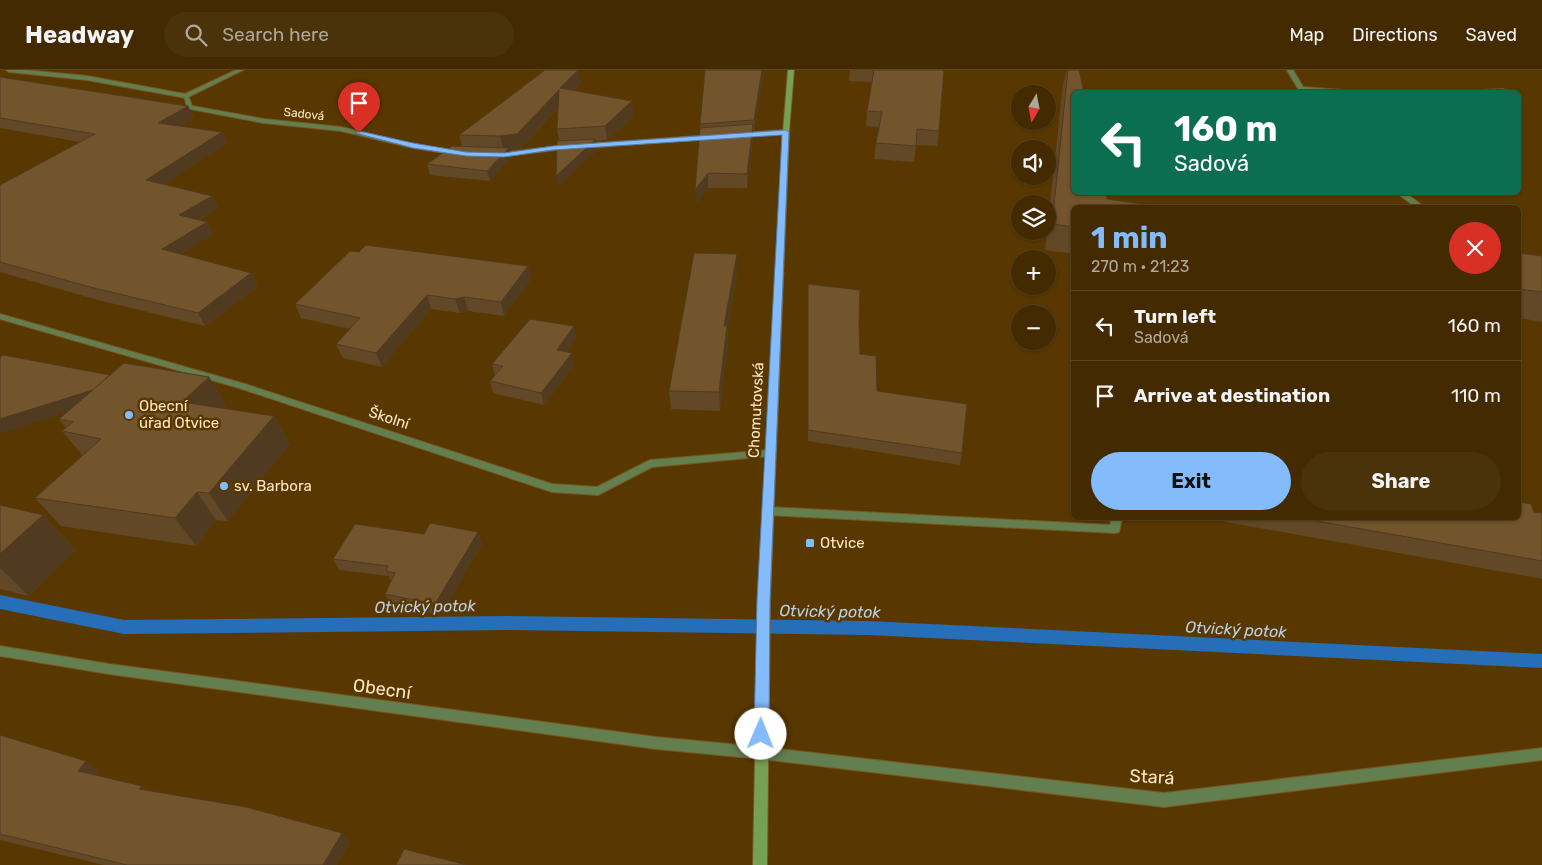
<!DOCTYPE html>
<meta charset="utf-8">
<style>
:root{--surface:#432a00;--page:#4a320a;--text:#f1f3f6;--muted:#afa799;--line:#5b4622;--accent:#84bcfb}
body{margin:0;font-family:Rubik,sans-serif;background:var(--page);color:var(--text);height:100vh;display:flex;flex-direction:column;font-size:19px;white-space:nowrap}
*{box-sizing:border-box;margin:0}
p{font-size:16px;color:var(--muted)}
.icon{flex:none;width:28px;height:28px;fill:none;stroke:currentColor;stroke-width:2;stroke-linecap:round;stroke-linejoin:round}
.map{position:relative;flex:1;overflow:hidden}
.side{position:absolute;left:1071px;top:135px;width:450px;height:315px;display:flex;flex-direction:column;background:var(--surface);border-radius:8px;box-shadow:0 1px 4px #0004,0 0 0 1px var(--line)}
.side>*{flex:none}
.top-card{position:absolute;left:1071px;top:20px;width:450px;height:105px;border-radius:8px;box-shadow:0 1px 4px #0004,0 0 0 1px var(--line);background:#0b6e4f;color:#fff;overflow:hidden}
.needle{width:32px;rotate:190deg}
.tools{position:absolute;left:1011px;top:15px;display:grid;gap:10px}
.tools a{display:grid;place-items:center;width:45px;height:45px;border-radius:50%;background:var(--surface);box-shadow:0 1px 4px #0004,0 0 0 1px var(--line);font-size:25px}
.pin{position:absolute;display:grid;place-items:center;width:42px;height:42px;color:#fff;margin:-51px -21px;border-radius:50% 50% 50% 0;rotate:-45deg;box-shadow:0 0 5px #0007}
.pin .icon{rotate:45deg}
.me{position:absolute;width:55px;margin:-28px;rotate:1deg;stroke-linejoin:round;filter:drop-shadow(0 0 4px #0008)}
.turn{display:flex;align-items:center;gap:18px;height:105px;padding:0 20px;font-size:22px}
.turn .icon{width:65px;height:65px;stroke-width:2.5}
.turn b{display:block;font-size:35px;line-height:42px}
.round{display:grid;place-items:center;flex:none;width:52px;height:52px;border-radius:26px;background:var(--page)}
.head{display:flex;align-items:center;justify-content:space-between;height:85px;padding:0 20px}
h1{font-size:30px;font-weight:700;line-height:38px;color:var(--accent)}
.action{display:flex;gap:10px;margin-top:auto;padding:10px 20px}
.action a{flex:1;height:58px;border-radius:30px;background:var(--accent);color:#111;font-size:20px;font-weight:700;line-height:58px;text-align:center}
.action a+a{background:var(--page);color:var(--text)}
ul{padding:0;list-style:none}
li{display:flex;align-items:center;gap:15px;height:70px;padding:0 20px;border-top:1px solid var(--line)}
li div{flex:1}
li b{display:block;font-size:19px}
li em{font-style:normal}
header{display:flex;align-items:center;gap:30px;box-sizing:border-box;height:70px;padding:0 25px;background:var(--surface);border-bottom:1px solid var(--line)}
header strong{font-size:24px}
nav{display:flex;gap:28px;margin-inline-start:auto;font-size:18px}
.search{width:350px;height:45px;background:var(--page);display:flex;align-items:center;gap:12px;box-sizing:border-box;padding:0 18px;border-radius:28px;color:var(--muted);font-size:19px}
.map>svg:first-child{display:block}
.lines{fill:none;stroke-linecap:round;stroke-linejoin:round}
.stream{fill:#266eb8;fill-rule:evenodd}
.lane-casing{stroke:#775724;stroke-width:2}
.street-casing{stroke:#775724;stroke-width:2}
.secondary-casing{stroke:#775724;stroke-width:2}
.lane{fill:#647f4f;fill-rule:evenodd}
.street{fill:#647f4f;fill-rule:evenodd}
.secondary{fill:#76a154;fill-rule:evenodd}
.wall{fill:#624827}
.shaded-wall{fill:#503b20}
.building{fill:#72542d;stroke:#503b20}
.route{fill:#84bcfb;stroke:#567aa3}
.poi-dot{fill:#84bcfb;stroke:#593800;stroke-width:2}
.labels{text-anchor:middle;stroke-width:5;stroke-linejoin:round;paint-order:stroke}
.far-street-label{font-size:12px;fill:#ffe5c6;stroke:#593800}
.poi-label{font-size:15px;fill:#ffe5c6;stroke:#593800;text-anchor:start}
.street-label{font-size:15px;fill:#ffe5c6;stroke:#593800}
.water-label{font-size:16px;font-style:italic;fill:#bbcfe7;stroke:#593800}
.near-street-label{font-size:18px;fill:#ffe5c6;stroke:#593800}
</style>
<header>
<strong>Headway</strong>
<div class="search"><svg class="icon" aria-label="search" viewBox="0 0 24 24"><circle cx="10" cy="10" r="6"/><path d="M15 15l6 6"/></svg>Search here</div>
<nav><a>Map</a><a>Directions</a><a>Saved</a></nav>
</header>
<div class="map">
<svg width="1542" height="795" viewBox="0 0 1542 795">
<rect width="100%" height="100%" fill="#593800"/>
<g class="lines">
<polygon class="stream" points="0,525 124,550 508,546 868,551 1542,584 1542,598 868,565 508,560 124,564 0,539"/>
<defs>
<g id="lane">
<polygon points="6,0 25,0 87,6 185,24 236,0 243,0 186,28 87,10 9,2"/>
<polygon points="1287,0 1293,0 1303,17 1343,20 1346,22 1305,21 1306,22 1300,22"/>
<polygon points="1503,19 1505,20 1505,22 1479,22 1482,20"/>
<polygon points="1395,122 1404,122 1426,138 1417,138"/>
<polygon points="768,437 1110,455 1112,448 1122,448 1119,462 1115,463 768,445 764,444 763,441 764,438"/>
</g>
<g id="street">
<polygon points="184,25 188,25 192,36 264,49 341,57 413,74 458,81 461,83 458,85 413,78 341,61 264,53 190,39 187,37"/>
<polygon points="786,60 788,61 788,63 739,67 736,65 739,63"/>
<polygon points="712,65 714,66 714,68 585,78 582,76 585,74"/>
<polygon points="570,75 572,76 572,78 498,87 495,85 498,83"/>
<polygon points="0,244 245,314 552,414 597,417 650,390 770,380 775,383 770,386 652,397 598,425 552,422 239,318 0,249"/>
<polygon points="0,576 109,594 656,667 761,677 1164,723 1542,678 1542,690 1164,737 761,689 656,679 109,604 0,586"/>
</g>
<polygon id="secondary" points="788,0 794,0 789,62 770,530 767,795 753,795 758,530 783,62"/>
</defs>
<use href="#lane" class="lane-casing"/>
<use href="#street" class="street-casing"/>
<use href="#secondary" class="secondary-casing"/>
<use href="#lane" class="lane"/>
<use href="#street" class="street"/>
<use href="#secondary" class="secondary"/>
</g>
<g class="wall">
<polygon points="705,0 764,0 754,60 753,60 753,68 747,118 708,118 696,134 700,54"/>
<polygon points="850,0 944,0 939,61 937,76 916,75 914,92 874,89 876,73 879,57 866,56 867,41 872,12 849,11"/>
<polygon points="1067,0 1079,0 1107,129 1074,138 1074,184 1045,180 1063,14"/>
<polygon points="0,7 188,36 194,47 179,56 222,62 227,73 164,114 212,126 218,138 199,150 207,152 213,164 181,184 251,203 258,216 205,256 98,230 0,202 0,115 80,72 0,58"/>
<polygon points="581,13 574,21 634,45 607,70 597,71 598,79 558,116 559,71 557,59 558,38 520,79 510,80 511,88 490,111 430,105 427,94 462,76 459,65"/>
<polygon points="1519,183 1542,186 1542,252 1519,248"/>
<polygon points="737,184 737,202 727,260 728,274 720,341 671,339 669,321"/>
<polygon points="528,196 531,209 504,246 468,241 460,243 431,239 382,297 343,288 336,274 350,259 301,248 295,234"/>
<polygon points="808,214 860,284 877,321 962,383 960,395 808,371"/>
<polygon points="574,256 576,268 566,282 574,295 544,335 493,323 490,311 495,305 492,294"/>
<polygon points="110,305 209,307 226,335 223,339 274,346 290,374 228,451 216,450 196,476 61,456 35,428 83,386 62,361 66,358 59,349"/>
<polygon points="0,435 43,445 76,480 29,526 0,519"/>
<polygon points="1534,442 1542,443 1542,509 1205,448 1519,448"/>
<polygon points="478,462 482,474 440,545 391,535 385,524 391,511 389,506 339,500 333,489 424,464"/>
<polygon points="0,665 86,691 98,701 95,705 142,716 148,721 350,772 336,795 104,795 0,770"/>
</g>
<g class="shaded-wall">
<polygon points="578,0 581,13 563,32 560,18"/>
<polygon points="762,0 764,0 754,60 754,50"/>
<polygon points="559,20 561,34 520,79 510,80 511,88 490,111 487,101 504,81 500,66"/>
<polygon points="632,31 634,45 607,70 605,56"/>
<polygon points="188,36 194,47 164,65 158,53"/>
<polygon points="753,54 753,68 747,118 747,104"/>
<polygon points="222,62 227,73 152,122 146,110"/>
<polygon points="596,69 598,79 558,116 556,106"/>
<polygon points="708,103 708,118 696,134 695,120"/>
<polygon points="212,126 218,138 186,157 179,145"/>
<polygon points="207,152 213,164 169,192 162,179"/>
<polygon points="737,184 737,202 727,260 728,274 720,341 719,322 724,256"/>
<polygon points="528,196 531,209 504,246 501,232"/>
<polygon points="251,203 258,216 205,256 198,243"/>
<polygon points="427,225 431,239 382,297 376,283"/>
<polygon points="464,227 468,241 460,243 455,229"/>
<polygon points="574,256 576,268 559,292 557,280"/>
<polygon points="572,283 574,295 544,335 541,323"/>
<polygon points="209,307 226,335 200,361 182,332"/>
<polygon points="128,308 136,320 0,364 0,349"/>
<polygon points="274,346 290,374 228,451 209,423"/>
<polygon points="197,422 216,450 196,476 175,448"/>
<polygon points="43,445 76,480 29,526 0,498 0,484"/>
<polygon points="478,462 482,474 440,545 435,534"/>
<polygon points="86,691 98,701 91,710 78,701"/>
<polygon points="142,716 154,725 139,719"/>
<polygon points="342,763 350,772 336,795 323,795"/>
</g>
<g class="building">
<polygon points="545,0 578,0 560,18 632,31 605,56 557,59 559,20 517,64 500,66 459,65"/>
<polygon points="705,0 762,0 754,50 700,54"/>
<polygon points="874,0 944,0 939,61 917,59 916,76 876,73 882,42 867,41"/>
<polygon points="1068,0 1079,0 1084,22 1074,22 1074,122 1106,122 1107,129 1172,138 1074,138 1074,157 1052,154"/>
<polygon points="0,7 188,36 158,53 222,62 146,110 212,126 179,145 207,152 162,179 251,203 198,243 90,217 0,192 0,115 95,64 0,48"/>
<polygon points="753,54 747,104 708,103 695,120 700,58"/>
<polygon points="596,69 556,106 557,71"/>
<polygon points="452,76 509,78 487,101 427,94"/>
<polygon points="366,175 528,196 501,232 464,227 455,229 427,225 376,283 336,274 360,248 295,234 350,181 359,182"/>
<polygon points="694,183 737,184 724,256 727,256 719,322 669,321"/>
<polygon points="1519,183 1542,186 1542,222 1519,219"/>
<polygon points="808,214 860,220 859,253 860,284 876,286 877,321 967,334 962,383 808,360"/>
<polygon points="530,249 574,256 557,280 572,283 541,323 490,311 503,296 492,294"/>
<polygon points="3,285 110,305 93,320 0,349 0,287"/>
<polygon points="124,293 209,307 182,332 274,346 209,423 197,422 175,448 35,428 101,369 62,361 73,352 59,349"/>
<polygon points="1519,432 1531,434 1534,442 1542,443 1542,491 1300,448 1519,448"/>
<polygon points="0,435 43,445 0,484"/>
<polygon points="430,453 478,462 435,534 385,524 395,503 386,501 388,496 333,489 355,454 424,464"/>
<polygon points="0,665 86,691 78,701 142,716 139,719 246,737 342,763 323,795 127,795 0,764"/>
<polygon points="404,779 467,795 396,795"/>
</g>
<polygon class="route" points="786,60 789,62 770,530 769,664 766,669 761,671 756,669 754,664 757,530 782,65 553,80 504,87 466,86 413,78 355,63 359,61 413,73 466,82 504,83 553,76"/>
<g class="poi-dot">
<circle cx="129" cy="345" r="5"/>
<circle cx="224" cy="416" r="5"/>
<rect x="805" y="468" width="10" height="10" rx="2.5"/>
</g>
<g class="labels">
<g class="far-street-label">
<text transform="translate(304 44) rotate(6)" y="4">Sadová</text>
</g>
<g class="poi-label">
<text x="139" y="341">Obecní<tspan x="139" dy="17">úřad Otvice</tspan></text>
<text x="234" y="421">sv. Barbora</text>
<text x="820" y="478">Otvice</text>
</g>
<g class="street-label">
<text transform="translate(756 340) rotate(-87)" y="5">Chomutovská</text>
<text transform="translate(389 348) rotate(18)" y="5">Školní</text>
</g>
<g class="water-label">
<text transform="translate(425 536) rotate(-1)" y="6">Otvický potok</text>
<text transform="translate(830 541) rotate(1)" y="6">Otvický potok</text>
<text transform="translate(1236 559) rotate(3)" y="6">Otvický potok</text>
</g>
<g class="near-street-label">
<text transform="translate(382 619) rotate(8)" y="6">Obecní</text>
<text transform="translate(1152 707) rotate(3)" y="6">Stará</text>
</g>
</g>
</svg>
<div class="tools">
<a><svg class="needle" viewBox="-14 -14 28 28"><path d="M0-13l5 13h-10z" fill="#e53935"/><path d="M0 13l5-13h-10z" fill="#afa799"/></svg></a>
<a><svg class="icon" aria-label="sound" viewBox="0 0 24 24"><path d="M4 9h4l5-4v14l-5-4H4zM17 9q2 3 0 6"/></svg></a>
<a><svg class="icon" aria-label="layers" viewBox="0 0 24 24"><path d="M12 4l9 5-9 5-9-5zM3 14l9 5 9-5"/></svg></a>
<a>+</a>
<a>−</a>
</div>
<div class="pin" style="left:359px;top:63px;background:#d93025"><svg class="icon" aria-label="arrive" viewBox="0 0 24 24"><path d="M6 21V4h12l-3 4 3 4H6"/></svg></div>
<svg class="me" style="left:761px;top:664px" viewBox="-20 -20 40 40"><circle r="19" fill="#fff"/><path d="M0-13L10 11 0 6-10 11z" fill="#84bcfb"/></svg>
<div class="top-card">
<div class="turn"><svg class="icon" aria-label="left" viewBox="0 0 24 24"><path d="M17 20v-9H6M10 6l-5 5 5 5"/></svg><div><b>160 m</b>Sadová</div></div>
</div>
<section class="side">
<div class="head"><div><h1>1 min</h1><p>270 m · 21:23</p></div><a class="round" style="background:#d93025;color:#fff"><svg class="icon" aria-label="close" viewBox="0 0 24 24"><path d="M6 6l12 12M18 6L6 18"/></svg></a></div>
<ul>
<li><svg class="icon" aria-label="left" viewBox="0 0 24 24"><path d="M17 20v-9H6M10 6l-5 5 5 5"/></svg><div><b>Turn left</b><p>Sadová</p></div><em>160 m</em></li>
<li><svg class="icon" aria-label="arrive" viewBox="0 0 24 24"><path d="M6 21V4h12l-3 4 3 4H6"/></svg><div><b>Arrive at destination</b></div><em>110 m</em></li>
</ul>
<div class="action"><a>Exit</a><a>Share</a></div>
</section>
</div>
